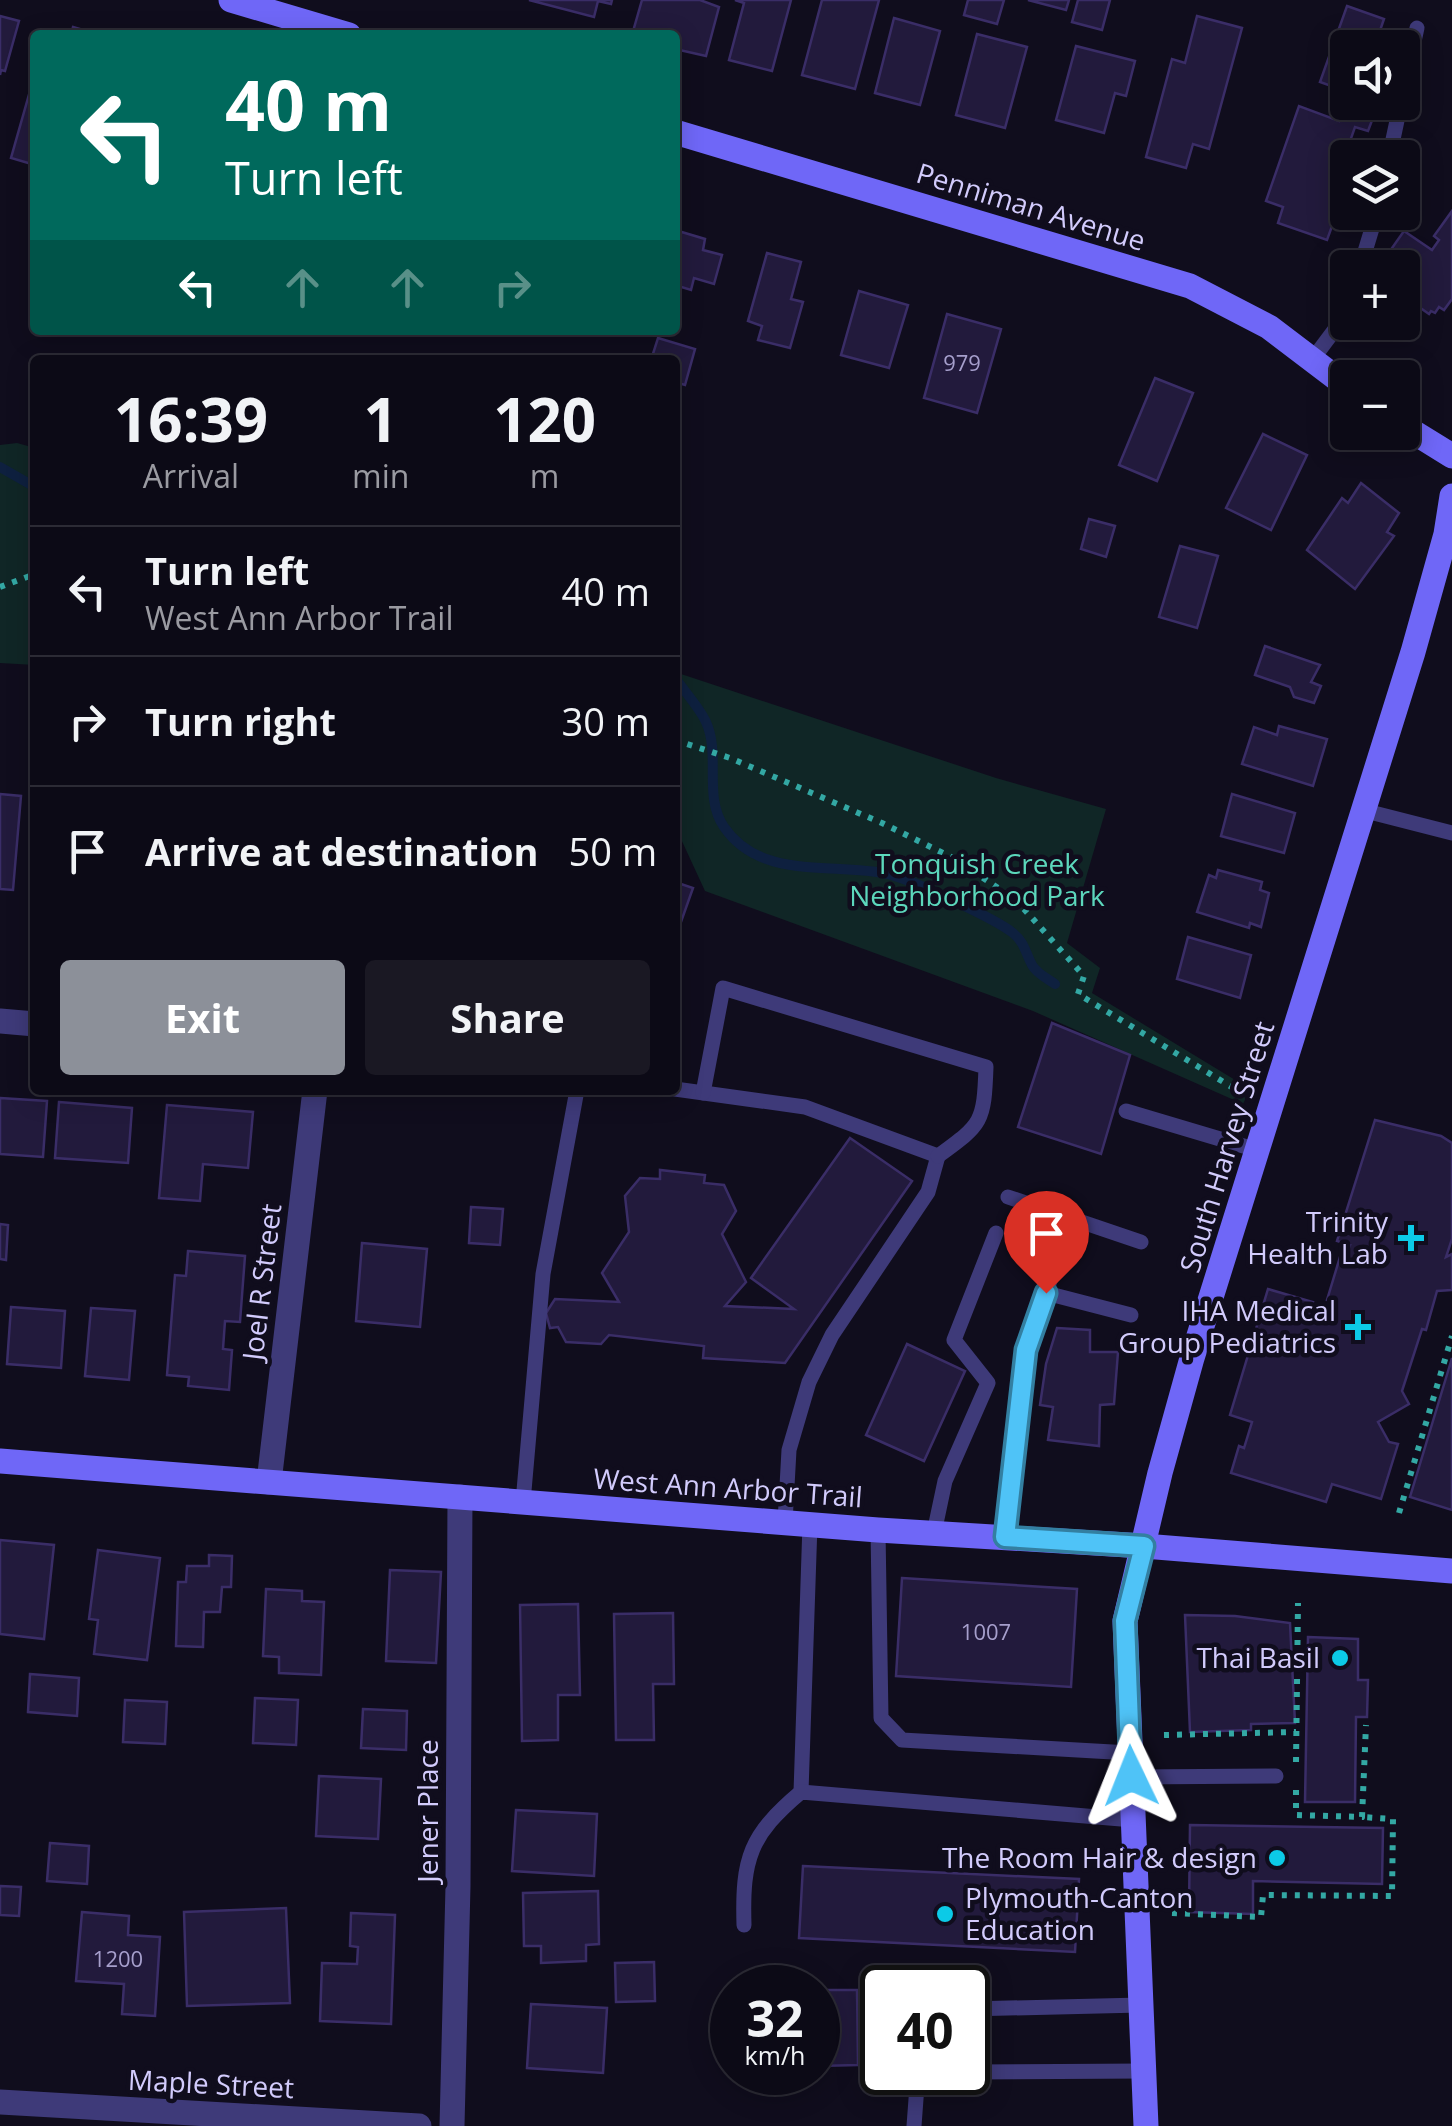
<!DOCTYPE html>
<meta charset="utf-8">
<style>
:root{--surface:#0c0a16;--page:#1a1823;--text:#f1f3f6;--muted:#9a9aa1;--line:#2c2b35;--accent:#8c9099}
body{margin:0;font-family:"Open Sans",sans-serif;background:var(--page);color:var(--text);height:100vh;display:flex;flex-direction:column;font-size:38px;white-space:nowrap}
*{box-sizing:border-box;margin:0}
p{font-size:32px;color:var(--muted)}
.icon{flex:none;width:55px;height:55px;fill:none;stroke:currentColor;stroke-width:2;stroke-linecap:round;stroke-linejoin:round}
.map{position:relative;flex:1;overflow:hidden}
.drawer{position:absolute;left:30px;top:355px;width:650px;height:740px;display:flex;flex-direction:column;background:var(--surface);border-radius:10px;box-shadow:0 5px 25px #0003,0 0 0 2px var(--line)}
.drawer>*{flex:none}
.guide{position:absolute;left:30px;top:30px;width:650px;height:305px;border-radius:10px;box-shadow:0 5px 25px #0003,0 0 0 2px var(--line);background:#00695c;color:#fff;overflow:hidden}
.tools{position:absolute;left:1330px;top:30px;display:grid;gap:20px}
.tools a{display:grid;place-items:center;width:90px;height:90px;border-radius:10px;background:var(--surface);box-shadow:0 5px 25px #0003,0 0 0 2px var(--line);font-size:50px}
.speed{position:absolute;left:710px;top:1965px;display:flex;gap:20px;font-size:50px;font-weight:700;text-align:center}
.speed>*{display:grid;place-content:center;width:130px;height:130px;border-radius:50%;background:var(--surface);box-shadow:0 5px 25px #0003,0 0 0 2px var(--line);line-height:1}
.speed small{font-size:25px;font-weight:400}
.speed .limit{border:5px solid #111;border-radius:15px;background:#fff;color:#111}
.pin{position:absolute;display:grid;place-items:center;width:85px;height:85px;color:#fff;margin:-102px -42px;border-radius:50% 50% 50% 0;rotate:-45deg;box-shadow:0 0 10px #0007}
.pin .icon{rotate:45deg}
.me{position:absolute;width:110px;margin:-55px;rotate:358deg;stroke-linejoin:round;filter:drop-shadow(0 0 8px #0008)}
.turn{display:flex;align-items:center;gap:35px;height:210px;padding:0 30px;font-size:45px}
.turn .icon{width:130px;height:130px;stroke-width:2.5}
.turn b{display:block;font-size:70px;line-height:85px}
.lanes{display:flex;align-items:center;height:95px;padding:0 30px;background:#0003;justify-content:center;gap:50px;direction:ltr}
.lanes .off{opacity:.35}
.eta{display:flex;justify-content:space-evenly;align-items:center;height:170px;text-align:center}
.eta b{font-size:60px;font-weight:700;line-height:70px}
.button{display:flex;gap:20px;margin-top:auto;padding:20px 30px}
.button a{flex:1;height:115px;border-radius:10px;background:var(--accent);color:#fff;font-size:40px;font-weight:700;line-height:115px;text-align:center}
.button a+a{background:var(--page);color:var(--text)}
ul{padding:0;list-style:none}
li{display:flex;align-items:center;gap:30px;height:130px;padding:0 30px;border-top:2px solid var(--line)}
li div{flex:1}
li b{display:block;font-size:38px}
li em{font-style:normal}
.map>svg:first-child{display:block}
.green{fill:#102626}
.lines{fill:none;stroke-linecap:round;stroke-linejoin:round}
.stream{stroke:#0e203f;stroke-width:10}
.building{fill:#221a3c;stroke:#3a2d67;stroke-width:2.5}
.path{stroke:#33a8a4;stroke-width:6;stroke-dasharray:5 8;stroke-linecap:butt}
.lane{stroke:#3e3a79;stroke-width:15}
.street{stroke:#3e3a79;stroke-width:25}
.secondary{stroke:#6f67f7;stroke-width:25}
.route-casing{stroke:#337fa1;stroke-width:25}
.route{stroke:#4fc3f7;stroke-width:18}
.poi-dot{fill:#0ccae7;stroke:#100d1d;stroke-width:4}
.labels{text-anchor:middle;stroke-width:9;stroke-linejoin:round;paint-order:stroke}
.number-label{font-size:22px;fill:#a69fcc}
.street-label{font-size:28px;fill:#d2cbfc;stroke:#100d1d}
.park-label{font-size:28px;fill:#5cd7bc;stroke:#100d1d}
.poi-label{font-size:28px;fill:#d2cbfc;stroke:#100d1d;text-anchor:end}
</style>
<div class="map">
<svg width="1452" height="2126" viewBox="0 0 1452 2126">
<rect width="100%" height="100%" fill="#100d1d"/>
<g class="green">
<polygon points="17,443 35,448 35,665 0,663 0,445"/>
<polygon points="675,672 996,778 1106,809 1067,943 1100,968 1092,993 1250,1089 1243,1104 1033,1011 705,891 675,826"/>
</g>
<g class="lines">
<g class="stream">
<polyline points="0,467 35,487"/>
<path d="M675,678C685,692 699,707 706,722C721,755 703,796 724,827C761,881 833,862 888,874C910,879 996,919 1013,933C1025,943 1025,952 1032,965C1036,973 1048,979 1055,984"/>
</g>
</g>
<g class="building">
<polygon points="529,0 612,0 611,4 598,1 594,17"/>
<polygon points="642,0 700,0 719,7 706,56 675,49 675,35 632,35"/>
<polygon points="735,0 791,0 772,71 729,60 744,3"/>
<polygon points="822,0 879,0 855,89 802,75"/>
<polygon points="968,0 1004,0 997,24 964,15"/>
<polygon points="1028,0 1069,0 1066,10"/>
<polygon points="1078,0 1110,0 1102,30 1072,22"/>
<polygon points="1347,6 1384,19 1374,48 1348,48 1348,92 1320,82"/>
<polygon points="0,16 19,21 5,71 1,70 0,75"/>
<polygon points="1197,16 1242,28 1209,149 1193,144 1186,168 1146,157 1172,59 1185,63"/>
<polygon points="894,18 940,31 920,105 875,93"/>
<polygon points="73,27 100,35 71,35"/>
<polygon points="977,34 1027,47 1005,128 956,115"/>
<polygon points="1076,46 1135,61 1126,96 1115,93 1104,133 1056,120"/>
<polygon points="34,77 35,78 35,165 11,158"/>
<polygon points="1348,97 1348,102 1379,102 1368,131 1355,127 1333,189 1344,193 1327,240 1278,223 1283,207 1266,201 1299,106 1339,121"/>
<polygon points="1452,211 1452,299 1444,310 1439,307 1435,313 1431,311 1429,314 1402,295 1402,268 1378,268 1404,231 1432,250 1439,240 1434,236"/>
<polygon points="675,230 705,239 703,250 722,255 714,284 694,278 691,290 675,285"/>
<polygon points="767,253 801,262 791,299 803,302 790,348 758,340 762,326 748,321"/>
<polygon points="859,291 908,305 889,368 841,355"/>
<polygon points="947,314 1001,329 977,413 924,398"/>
<polygon points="658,338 695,349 685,385 675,382 675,360 651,360"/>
<polygon points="1155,378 1193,393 1157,481 1119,465"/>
<polygon points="1263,434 1307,455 1271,530 1226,508"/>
<polygon points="1361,483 1399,513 1387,532 1394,536 1355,589 1307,550 1342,498 1348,503"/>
<polygon points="1089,519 1115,526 1106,557 1081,549"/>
<polygon points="1180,546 1218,556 1197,628 1159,617"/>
<polygon points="1265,646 1320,665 1311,682 1321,686 1314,703 1294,697 1290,687 1255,675"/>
<polygon points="1279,726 1327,739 1313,786 1242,764 1254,727 1277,735"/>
<polygon points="0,794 21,796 13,890 0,889"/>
<polygon points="1232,794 1295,813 1284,853 1221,836"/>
<polygon points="1218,870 1262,882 1260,890 1269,893 1261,927 1250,923 1249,928 1197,912 1209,875 1216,878"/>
<polygon points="675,882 693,888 681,922 675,920"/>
<polygon points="1188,937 1251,955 1240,998 1177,979"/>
<polygon points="1052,1023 1130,1055 1101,1154 1018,1127"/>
<polygon points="0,1098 47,1101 43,1157 0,1154"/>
<polygon points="59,1102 132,1108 128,1163 55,1158"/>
<polygon points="167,1105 253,1112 248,1168 203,1164 200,1201 159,1198"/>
<polygon points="1375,1120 1441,1136 1452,1143 1452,1239 1446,1257 1452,1254 1452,1290 1437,1291 1426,1330 1422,1329 1402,1391 1409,1404 1378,1422 1389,1442 1398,1444 1381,1499 1332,1484 1326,1502 1231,1473 1239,1446 1244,1448 1252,1422 1230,1415 1268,1289 1313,1302 1311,1311 1328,1316 1333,1302 1327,1300 1340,1257 1345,1259 1350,1245 1337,1241"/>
<polygon points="850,1138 912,1181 785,1363 703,1358 704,1346 609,1335 601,1344 566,1342 558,1327 550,1328 546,1313 555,1299 619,1302 602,1273 629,1232 625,1196 640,1178 660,1179 660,1170 705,1175 704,1183 724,1185 736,1211 722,1234 746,1282 725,1306 794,1309 751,1278"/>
<polygon points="471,1207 503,1209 500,1245 469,1243"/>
<polygon points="0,1224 8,1225 6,1260 0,1259"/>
<polygon points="362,1243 427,1249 420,1327 356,1321"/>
<polygon points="188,1251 245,1256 240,1322 225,1321 223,1349 232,1350 229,1390 188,1386 189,1377 167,1375 175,1275 186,1276"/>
<polygon points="11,1307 65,1311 61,1368 7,1364"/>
<polygon points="91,1308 135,1311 129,1380 85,1376"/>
<polygon points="1057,1328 1090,1330 1090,1352 1118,1352 1114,1404 1100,1405 1099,1446 1048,1440 1053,1407 1040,1405 1046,1364"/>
<polygon points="907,1344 965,1371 924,1461 866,1435"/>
<polygon points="1452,1358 1452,1510 1410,1497"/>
<polygon points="0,1540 54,1545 44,1639 0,1634"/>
<polygon points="98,1550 160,1558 147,1660 94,1654 98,1620 89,1619"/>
<polygon points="209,1555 232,1556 231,1587 222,1587 220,1612 204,1612 203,1647 176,1646 178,1582 186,1582 187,1566 209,1566"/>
<polygon points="390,1570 441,1572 436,1663 386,1661"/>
<polygon points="902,1578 1077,1589 1071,1687 896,1676"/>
<polygon points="266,1589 302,1591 302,1601 324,1602 321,1675 279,1673 279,1657 263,1656"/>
<polygon points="578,1604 580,1695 558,1695 558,1740 522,1741 520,1605"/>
<polygon points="673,1613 674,1684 653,1684 654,1740 616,1740 614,1614"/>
<polygon points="1185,1615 1235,1616 1290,1623 1295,1723 1251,1724 1251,1730 1190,1732"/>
<polygon points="1308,1637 1358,1639 1358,1680 1368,1680 1367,1717 1356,1717 1355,1802 1305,1802"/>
<polygon points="30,1674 79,1678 77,1716 28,1712"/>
<polygon points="255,1698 298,1700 296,1745 253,1743"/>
<polygon points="125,1700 167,1702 165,1744 123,1742"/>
<polygon points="363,1709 407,1711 406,1750 361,1748"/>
<polygon points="319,1776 381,1779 378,1839 316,1836"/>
<polygon points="516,1810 597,1814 594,1876 512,1871"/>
<polygon points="1190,1825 1383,1828 1382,1884 1253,1881 1253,1914 1189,1912"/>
<polygon points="50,1843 89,1846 87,1884 47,1881"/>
<polygon points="803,1866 1079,1879 1075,1952 799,1938"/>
<polygon points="0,1886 21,1887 19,1916 0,1915"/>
<polygon points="598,1891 599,1944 586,1945 586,1961 541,1963 541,1946 524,1946 523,1893"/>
<polygon points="286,1908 290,2003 187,2006 184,1912"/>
<polygon points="82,1912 129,1916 128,1935 160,1937 155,2016 122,2014 124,1984 76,1981"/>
<polygon points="351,1913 395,1915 391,2024 320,2021 322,1963 357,1964 358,1947 350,1946"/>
<polygon points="654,1962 655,2001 616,2002 615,1963"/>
<polygon points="823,1990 857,1990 858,2065 818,2066 818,2001 823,2001"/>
<polygon points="531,2004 607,2008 603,2073 527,2068"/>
</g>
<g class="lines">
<g class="path">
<polyline points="0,587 35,574"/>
<polyline points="675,740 730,758 882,823 951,857 1015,899 1084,976 1078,994 1245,1095"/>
<polyline points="1399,1513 1452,1336"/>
<polyline points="1164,1735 1296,1732"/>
<polyline points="1296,1762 1298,1603"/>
<polyline points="1296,1790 1296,1815 1362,1817 1366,1725"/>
<polyline points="1172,1913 1261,1917 1263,1895 1392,1896 1393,1819 1362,1817"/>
</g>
<g class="lane">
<polyline points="1402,96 1417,28"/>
<polyline points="1389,158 1401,102"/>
<polyline points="1360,268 1377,212"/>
<polyline points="1312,360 1345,316 1348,308"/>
<polyline points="1362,810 1452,833"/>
<polyline points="675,1089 805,1107 938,1156 928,1192 832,1335 809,1382 789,1450 785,1522"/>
<path d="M703,1093L723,988L986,1067C984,1123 982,1124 938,1156"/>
<polyline points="1126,1111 1257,1150"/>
<polyline points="1008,1197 1141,1242"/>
<polyline points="1046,1293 1131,1315"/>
<polyline points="523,1502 543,1274 577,1090"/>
<polyline points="878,1530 881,1718 902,1740 1130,1753"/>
<polyline points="934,1533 945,1481 988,1383 954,1340 996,1233"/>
<polyline points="1005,1537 1025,1349 1072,1221"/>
<polyline points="1131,1777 1276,1776"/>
<polyline points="801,1792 810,1524"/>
<path d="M744,1925C742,1858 750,1835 801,1792L1133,1820"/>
<polyline points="968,2009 1141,2005"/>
<polyline points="968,2072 1144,2071"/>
<polyline points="914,2126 918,2072"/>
</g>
<g class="street">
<polyline points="0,1021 35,1024"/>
<polyline points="269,1482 315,1090"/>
<polyline points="0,2102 419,2126"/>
<polyline points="452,2126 458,1886 460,1497"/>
</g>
<g class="secondary">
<polyline points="231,0 349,35"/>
<polyline points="675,132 1190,286 1269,327 1348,387"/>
<polyline points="1402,425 1452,456"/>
<polyline points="0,1461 878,1530 1144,1546 1452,1571"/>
<polyline points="1146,2126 1125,1621 1160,1473 1192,1358 1413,652 1446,534 1452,496"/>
</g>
</g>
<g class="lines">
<defs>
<polyline id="route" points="1046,1293 1026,1350 1005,1537 1144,1546 1125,1621 1131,1776"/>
</defs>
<use href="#route" class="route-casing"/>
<use href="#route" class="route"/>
</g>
<g class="poi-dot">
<path d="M1406 1223h10v10h10v10h-10v10h-10v-10h-10v-10h10z"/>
<path d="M1353 1312h10v10h10v10h-10v10h-10v-10h-10v-10h10z"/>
<circle cx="1340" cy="1658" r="10"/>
<circle cx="1277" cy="1858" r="10"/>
<circle cx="945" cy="1914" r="10"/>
</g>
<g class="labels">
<g class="number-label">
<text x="962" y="371">979</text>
<text x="986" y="1640">1007</text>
<text x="118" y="1967">1200</text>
</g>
<g class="street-label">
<text transform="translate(1031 207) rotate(17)" y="10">Penniman Avenue</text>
<text transform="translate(1227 1147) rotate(-73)" y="10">South Harvey Street</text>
<text transform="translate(262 1282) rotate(-83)" y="10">Joel R Street</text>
<text transform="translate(728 1488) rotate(4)" y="10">West Ann Arbor Trail</text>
<text transform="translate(428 1811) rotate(-90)" y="10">Jener Place</text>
<text transform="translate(211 2084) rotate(3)" y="10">Maple Street</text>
</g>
<g class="park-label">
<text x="977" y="874">Tonquish Creek<tspan x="977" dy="32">Neighborhood Park</tspan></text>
</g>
<g class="poi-label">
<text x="1388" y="1232">Trinity<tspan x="1388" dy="32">Health Lab</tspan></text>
<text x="1336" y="1321">IHA Medical<tspan x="1336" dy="32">Group Pediatrics</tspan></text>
<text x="1320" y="1668">Thai Basil</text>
<text x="1257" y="1868">The Room Hair &amp; design</text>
<text x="965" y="1908" text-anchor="start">Plymouth-Canton<tspan x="965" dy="32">Education</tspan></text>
</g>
</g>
</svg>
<div class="tools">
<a><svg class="icon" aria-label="sound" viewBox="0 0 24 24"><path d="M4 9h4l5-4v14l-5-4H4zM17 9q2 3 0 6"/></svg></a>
<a><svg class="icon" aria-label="layers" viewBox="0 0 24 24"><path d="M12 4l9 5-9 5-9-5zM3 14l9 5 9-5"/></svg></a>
<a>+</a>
<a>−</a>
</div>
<div class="speed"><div>32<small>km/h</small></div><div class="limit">40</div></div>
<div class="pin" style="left:1046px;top:1293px;background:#d93025"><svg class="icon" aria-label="arrive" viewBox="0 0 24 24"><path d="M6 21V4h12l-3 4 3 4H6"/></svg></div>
<svg class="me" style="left:1131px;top:1776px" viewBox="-20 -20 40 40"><path d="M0-17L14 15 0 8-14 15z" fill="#4fc3f7" stroke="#fff" stroke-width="4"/></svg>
<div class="guide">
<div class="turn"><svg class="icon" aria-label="left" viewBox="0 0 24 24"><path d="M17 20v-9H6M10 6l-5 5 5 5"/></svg><div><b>40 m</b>Turn left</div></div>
<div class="lanes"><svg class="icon" aria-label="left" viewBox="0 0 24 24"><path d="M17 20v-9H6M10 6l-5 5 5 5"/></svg><svg class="icon off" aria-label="ahead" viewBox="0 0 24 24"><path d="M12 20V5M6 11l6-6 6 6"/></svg><svg class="icon off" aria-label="ahead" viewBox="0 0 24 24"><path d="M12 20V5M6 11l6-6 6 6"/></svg><svg class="icon off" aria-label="right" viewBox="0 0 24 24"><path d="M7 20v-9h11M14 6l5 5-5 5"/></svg></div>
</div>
<section class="drawer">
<div class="eta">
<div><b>16:39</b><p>Arrival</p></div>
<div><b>1</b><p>min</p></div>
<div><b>120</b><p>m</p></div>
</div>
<ul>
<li><svg class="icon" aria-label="left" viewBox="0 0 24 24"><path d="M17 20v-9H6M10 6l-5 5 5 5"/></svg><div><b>Turn left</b><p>West Ann Arbor Trail</p></div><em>40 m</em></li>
<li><svg class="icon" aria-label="right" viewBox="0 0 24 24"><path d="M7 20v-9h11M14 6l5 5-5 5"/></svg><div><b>Turn right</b></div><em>30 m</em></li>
<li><svg class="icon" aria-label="arrive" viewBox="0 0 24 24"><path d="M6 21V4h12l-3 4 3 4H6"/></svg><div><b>Arrive at destination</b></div><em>50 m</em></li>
</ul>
<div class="button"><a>Exit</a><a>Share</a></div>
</section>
</div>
